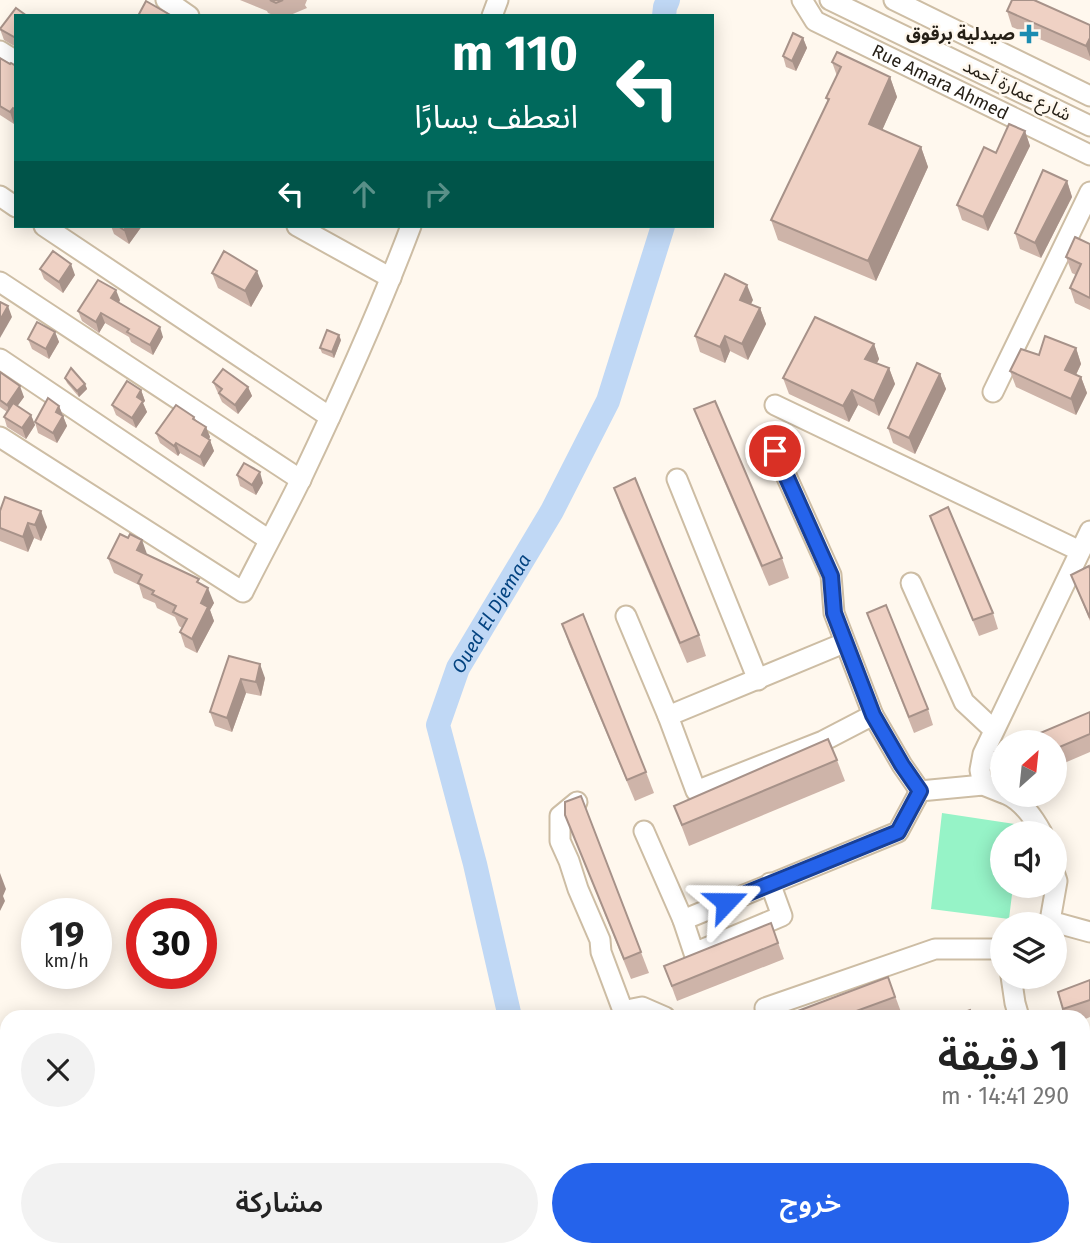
<!DOCTYPE html>
<html lang="ar">
<meta charset="utf-8">
<style>
:root{--surface:#fff;--page:#f2f2f2;--text:#222;--muted:#767676;--accent:#2563eb}
body{margin:0;font-family:"Fira Sans","Noto Sans Arabic",sans-serif;background:var(--page);color:var(--text);direction:rtl;height:100vh;display:flex;flex-direction:column;font-size:26px;white-space:nowrap}
*{box-sizing:border-box;margin:0}
p{font-size:23px;color:var(--muted)}
.icon{flex:none;width:38px;height:38px;fill:none;stroke:currentColor;stroke-width:2;stroke-linecap:round;stroke-linejoin:round}
.map{position:relative;flex:1;overflow:hidden;direction:ltr}
.sheet{position:absolute;left:0px;top:1010px;width:1090px;height:247px;display:flex;flex-direction:column;background:var(--surface);border-radius:21px 21px 0 0;box-shadow:0 4px 18px #0003;direction:rtl}
.sheet>*{flex:none}
.banner{position:absolute;left:14px;top:14px;width:700px;height:214px;border-radius:0px;box-shadow:0 4px 18px #0003;direction:rtl;background:#00695c;color:#fff;overflow:hidden}
.needle{width:46px;rotate:27deg}
.fabs{position:absolute;left:990px;top:730px;display:grid;gap:14px}
.fabs a{display:grid;place-items:center;width:77px;height:77px;border-radius:50%;background:var(--surface);box-shadow:0 4px 18px #0003;font-size:35px}
.speed{position:absolute;left:21px;top:898px;display:flex;gap:14px;font-size:35px;font-weight:700;text-align:center}
.speed>*{display:grid;place-content:center;width:91px;height:91px;border-radius:50%;background:var(--surface);box-shadow:0 4px 18px #0003;line-height:1}
.speed small{font-size:18px;font-weight:400}
.speed .limit{border:10px solid #d22;background:#fff;color:#111}
.pin{position:absolute;display:grid;place-items:center;width:60px;height:60px;color:#fff;margin:-30px;border:4px solid #fff;border-radius:50%;box-shadow:0 2px 7px #0007}
.me{position:absolute;width:77px;margin:-38px;rotate:67deg;stroke-linejoin:round;filter:drop-shadow(0 0 5px #0008)}
.turn{display:flex;align-items:center;gap:24px;height:147px;padding:0 21px;font-size:32px}
.turn .icon{width:91px;height:91px;stroke-width:2.5}
.turn b{display:block;font-size:49px;line-height:60px}
.lanes{display:flex;align-items:center;height:66px;padding:0 21px;background:#0003;justify-content:center;gap:35px;direction:ltr}
.lanes .off{opacity:.35}
.round{display:grid;place-items:center;flex:none;width:74px;height:74px;border-radius:37px;background:var(--page)}
.overview{display:flex;align-items:center;justify-content:space-between;height:119px;padding:0 21px}
h1{font-size:42px;font-weight:600;line-height:52px}
.action{display:flex;gap:14px;margin-top:auto;padding:14px 21px}
.action a{flex:1;height:80px;border-radius:42px;background:var(--accent);color:#fff;font-size:28px;font-weight:600;line-height:80px;text-align:center}
.action a+a{background:var(--page);color:var(--text)}
.map>svg:first-child{display:block}
.green{fill:#96f3c7}
.lines{fill:none;stroke-linecap:round;stroke-linejoin:round}
.river{stroke:#c0d8f5;stroke-width:24}
.minor-casing{stroke:#cdbda4;stroke-width:23}
.minor{stroke:#fff;stroke-width:19}
.wall{fill:#ceb4a9}
.shaded-wall{fill:#a79289}
.building{fill:#efd1c4;stroke:#a79289;stroke-width:2}
.route-casing{stroke:#184099;stroke-width:18}
.route{stroke:#2563eb;stroke-width:12}
.poi-dot{fill:#1b8cb1;stroke:#fff8ee;stroke-width:2.5}
.labels{text-anchor:middle;stroke-width:5;stroke-linejoin:round;paint-order:stroke}
.poi-label{font-size:18px;font-weight:bold;fill:#251f16;stroke:#fff8ee;text-anchor:end}
.street-label{font-size:18px;fill:#251f16;stroke:#fff8ee}
.water-label{font-size:19px;font-style:italic;fill:#034380;stroke:#fff8ee}
</style>
<div class="map">
<svg width="1090" height="1256" viewBox="0 0 1090 1256">
<rect width="100%" height="100%" fill="#fff8ee"/>
<polygon class="green" points="942,813 1021,825 1020,833 1003,833 1003,886 1013,886 1009,919 931,909"/>
<g class="lines">
<g class="river">
<polyline points="664,16 665,7 668,0"/>
<path id="s1" d="M510,1017L475,864L438,725L458,668L552,511L608,401L663,226"/>
<polyline points="580,1250 582,1256"/>
</g>
<defs>
<g id="minor">
<polyline points="166,0 189,16"/>
<path id="s2" d="M802,0L815,21L1090,155"/>
<polyline points="830,0 1090,126"/>
<polyline points="894,0 1090,96"/>
<polyline points="492,16 498,0"/>
<polyline points="0,51 16,61"/>
<polyline points="0,196 16,207"/>
<polyline points="44,226 330,417"/>
<polyline points="297,226 391,278"/>
<polyline points="0,282 301,480"/>
<polyline points="0,359 269,540"/>
<polyline points="993,392 1090,192"/>
<polyline points="775,405 1080,551"/>
<path d="M0,437L243,592C262,554 283,516 302,477C341,395 379,311 411,226"/>
<polyline points="775,451 831,575 834,613 873,715 902,765 920,791"/>
<polyline points="677,479 758,680"/>
<polyline points="911,583 964,702 994,730"/>
<polyline points="626,616 668,716 696,791 823,741 873,715"/>
<polyline points="668,716 844,643"/>
<polyline points="983,785 980,770 983,754 1090,531"/>
<path d="M1006,794C1022,801 1034,818 1042,833"/>
<polyline points="577,802 560,816 560,841 569,861 578,889 600,940 601,952 625,1016"/>
<polyline points="644,831 683,920 898,832 920,791 983,785 1003,793"/>
<polyline points="1055,875 1057,881 1050,921 1090,932"/>
<polyline points="683,920 694,953 782,916 770,883"/>
<polyline points="1011,976 1015,1003 1019,1017"/>
<polyline points="765,1008 935,949 1003,949"/>
<polyline points="625,1017 632,1009 642,1007 665,1017"/>
<polyline points="1083,1069 1090,1072"/>
<polyline points="1083,1112 1090,1110"/>
<polyline points="1083,1199 1090,1202"/>
<polyline points="701,1250 703,1256"/>
<polyline points="802,1256 805,1250"/>
<polyline points="918,1256 933,1250"/>
<polyline points="1069,1256 1090,1247"/>
</g>
</defs>
<use href="#minor" class="minor-casing"/>
<use href="#minor" class="minor"/>
</g>
<g class="wall">
<polygon points="240,0 307,0 305,5 307,8 288,16 276,16 268,13 267,11"/>
<polygon points="1007,11 1090,25 1090,61 1012,27"/>
<polygon points="16,16 16,47 4,40 0,29"/>
<polygon points="803,38 807,48 796,71 786,67 783,56"/>
<polygon points="0,58 16,66 16,121 14,124 0,115"/>
<polygon points="832,62 890,77 897,97 882,130 921,147 928,167 876,281 778,240 771,220 828,102 826,98 837,76"/>
<polygon points="1025,131 1030,146 988,231 962,220 957,205 996,153"/>
<polygon points="1067,181 1072,197 1041,258 1020,249 1015,233"/>
<polygon points="111,226 142,226 129,244 114,234"/>
<polygon points="1090,244 1090,310 1075,303 1070,288 1076,275 1072,273 1066,257"/>
<polygon points="40,269 75,275 63,293 44,279"/>
<polygon points="212,273 263,286 251,307 218,288"/>
<polygon points="120,300 119,303 163,337 153,355 131,342 129,337 105,323 99,333 82,321 78,311"/>
<polygon points="753,300 751,304 760,308 766,324 748,360 730,351 725,363 700,352 695,336"/>
<polygon points="55,332 59,342 49,359 32,349 28,339"/>
<polygon points="341,340 334,358 322,353 320,348"/>
<polygon points="874,344 879,359 877,363 889,368 895,384 879,416 858,405 849,422 789,394 783,378"/>
<polygon points="1076,348 1081,364 1076,375 1081,377 1087,393 1076,415 1016,387 1010,371 1039,355"/>
<polygon points="0,372 24,397 17,406 31,415 35,425 26,439 7,427 4,417 7,412 0,407"/>
<polygon points="940,374 946,389 915,454 893,443 888,428"/>
<polygon points="65,378 85,384 87,389 79,397 67,383"/>
<polygon points="213,382 248,387 252,396 238,414 222,402"/>
<polygon points="141,390 145,401 143,403 147,412 136,428 116,415 112,405"/>
<polygon points="59,406 67,426 57,443 38,433 35,422"/>
<polygon points="694,409 782,558 789,578 769,586 702,430"/>
<polygon points="194,417 196,420 206,427 210,437 209,439 214,451 204,467 180,453 178,456 160,443 156,433"/>
<polygon points="237,475 263,483 256,495 240,486"/>
<polygon points="614,488 699,635 706,656 687,663 621,508"/>
<polygon points="0,511 47,527 41,541 34,538 28,552 0,541"/>
<polygon points="930,516 993,613 998,629 979,636"/>
<polygon points="147,555 201,584 214,603 210,610 214,621 197,653 185,647 180,632 182,628 179,626 175,617 157,608 155,603 143,598 139,585 114,573 108,558"/>
<polygon points="1090,569 1090,621 1071,575"/>
<polygon points="562,624 646,772 654,793 635,801 569,644"/>
<polygon points="873,629 928,709 933,725 914,733"/>
<polygon points="229,656 265,678 261,696 246,693 232,732 215,726 210,712"/>
<polygon points="1090,712 1090,752 1055,767 1055,742"/>
<polygon points="837,760 845,781 689,846 674,806"/>
<polygon points="581,796 649,973 631,979 565,815"/>
<polygon points="771,923 784,959 677,1001 664,966"/>
<polygon points="888,977 901,1012 889,1017 782,1017"/>
<polygon points="1090,980 1090,1017 1083,1020 1083,1017 1066,1017 1058,992"/>
<polygon points="1090,1130 1090,1169 1083,1172 1083,1133"/>
<polygon points="0,1181 7,1184 7,1216 0,1212"/>
</g>
<g class="shaded-wall">
<polygon points="803,38 807,48 796,71 792,61"/>
<polygon points="1090,38 1090,57 1086,46"/>
<polygon points="890,77 897,97 876,144 869,124"/>
<polygon points="13,108 16,117 16,121 14,124 10,112"/>
<polygon points="1025,131 1030,146 988,231 983,217"/>
<polygon points="921,147 928,167 876,281 868,261"/>
<polygon points="1067,181 1072,197 1041,258 1035,243"/>
<polygon points="127,226 142,226 129,244 124,230"/>
<polygon points="71,264 75,275 63,293 59,282"/>
<polygon points="257,271 263,286 251,307 245,291"/>
<polygon points="747,285 753,300 745,315 740,300"/>
<polygon points="116,290 120,300 115,309 111,298"/>
<polygon points="8,306 12,317 0,338 0,320"/>
<polygon points="760,308 766,324 748,360 742,344"/>
<polygon points="101,313 105,323 99,333 96,322"/>
<polygon points="160,327 163,337 153,355 150,345"/>
<polygon points="55,332 59,342 49,359 46,349"/>
<polygon points="339,335 341,340 334,358 332,352"/>
<polygon points="725,336 730,351 725,363 720,347"/>
<polygon points="874,344 879,359 871,374 865,359"/>
<polygon points="1076,348 1081,364 1071,385 1065,370"/>
<polygon points="889,368 895,384 879,416 874,401"/>
<polygon points="940,374 946,389 915,454 909,438"/>
<polygon points="1081,377 1087,393 1076,415 1071,399"/>
<polygon points="85,384 87,389 79,397 77,391"/>
<polygon points="20,386 24,397 11,415 7,405"/>
<polygon points="248,387 252,396 238,414 235,405"/>
<polygon points="141,390 145,401 143,403 147,412 136,428 132,418 137,397"/>
<polygon points="852,390 858,405 849,422 843,406"/>
<polygon points="59,406 67,426 57,443 53,433 56,412"/>
<polygon points="31,415 35,425 26,439 22,428"/>
<polygon points="206,427 210,437 205,445 202,435"/>
<polygon points="210,440 214,451 204,467 200,457"/>
<polygon points="176,443 180,453 178,456 174,446"/>
<polygon points="260,472 263,483 256,495 252,485"/>
<polygon points="41,511 47,527 41,541 35,525"/>
<polygon points="28,523 34,538 28,552 23,537"/>
<polygon points="142,540 147,554 137,550"/>
<polygon points="208,588 214,603 210,610 214,621 197,653 192,639 201,603"/>
<polygon points="260,664 265,678 261,696 256,682"/>
<polygon points="241,679 246,693 232,732 227,718"/>
<polygon points="0,873 6,889 3,896 5,901 0,911"/>
</g>
<g class="building">
<polygon points="270,0 283,0 276,3"/>
<polygon points="1012,0 1034,0 1090,25 1090,38 1086,46 1007,11"/>
<polygon points="146,1 172,16 138,16"/>
<polygon points="16,8 27,16 16,16 16,38 0,29"/>
<polygon points="793,33 803,38 792,61 783,56"/>
<polygon points="837,52 890,77 869,124 921,147 868,261 771,220 829,99 826,98 841,67 832,62"/>
<polygon points="0,58 10,64 11,63 16,66 16,110 13,108 10,112 0,106"/>
<polygon points="1009,124 1025,131 983,217 957,205 984,147 996,153"/>
<polygon points="1043,170 1067,181 1035,243 1015,233"/>
<polygon points="118,226 127,226 124,230"/>
<polygon points="1075,237 1090,244 1090,298 1070,288 1081,264 1066,257"/>
<polygon points="53,251 71,264 59,282 40,269"/>
<polygon points="224,251 257,271 245,291 212,273"/>
<polygon points="725,274 747,285 740,300 760,308 742,344 725,336 720,347 695,336"/>
<polygon points="98,280 116,290 111,298 160,327 150,345 127,332 129,329 101,313 96,322 78,311"/>
<polygon points="0,302 8,306 0,320"/>
<polygon points="815,317 874,344 865,359 889,368 874,401 852,390 843,406 783,378"/>
<polygon points="37,322 55,332 46,349 28,339"/>
<polygon points="327,330 339,335 332,352 320,348"/>
<polygon points="1045,336 1076,348 1065,370 1081,377 1071,399 1010,371 1021,349 1039,355"/>
<polygon points="917,363 940,374 909,438 888,428"/>
<polygon points="71,368 85,384 77,391 65,378"/>
<polygon points="223,369 248,387 235,405 219,393 222,389 213,382"/>
<polygon points="0,372 20,386 7,405 0,400"/>
<polygon points="127,381 141,390 137,397 143,401 132,418 112,405"/>
<polygon points="48,398 59,406 56,412 63,416 53,433 35,422"/>
<polygon points="715,401 782,558 762,566 694,409"/>
<polygon points="13,403 31,415 22,428 4,417"/>
<polygon points="176,405 194,417 193,419 206,427 202,435 210,440 200,457 176,443 174,446 156,433"/>
<polygon points="244,463 260,472 252,485 237,475"/>
<polygon points="635,478 699,635 680,643 614,488"/>
<polygon points="5,497 41,511 35,525 28,523 23,537 0,528 0,511"/>
<polygon points="948,507 993,613 973,620 930,516"/>
<polygon points="120,534 128,538 130,534 142,540 137,550 199,579 197,582 208,588 201,603 208,607 192,639 180,632 187,619 173,612 176,606 152,594 154,591 138,583 142,575 108,558"/>
<polygon points="1089,566 1090,569 1090,618 1071,575"/>
<polygon points="886,605 928,709 909,717 867,613"/>
<polygon points="583,614 646,772 627,780 562,624"/>
<polygon points="229,656 260,664 256,682 241,679 227,718 210,712"/>
<polygon points="1090,712 1090,734 1055,749 1055,742 1019,742"/>
<polygon points="828,739 837,760 682,825 674,806"/>
<polygon points="1003,749 1003,766 1001,766 995,752"/>
<polygon points="581,796 641,952 624,959 565,815 565,802"/>
<polygon points="771,923 778,943 672,986 664,966"/>
<polygon points="888,977 895,997 840,1017 782,1017"/>
<polygon points="1090,980 1090,1000 1063,1009 1058,992"/>
<polygon points="970,1010 972,1017 951,1017"/>
<polygon points="1090,1130 1090,1152 1083,1154 1083,1133"/>
<polygon points="0,1181 7,1184 7,1203 0,1200"/>
<polygon points="711,1250 767,1250 772,1252 770,1256 715,1256 709,1253"/>
</g>
<g class="lines">
<defs>
<polyline id="route" points="726,902 898,832 920,791 902,765 873,715 834,613 831,576 775,451"/>
</defs>
<use href="#route" class="route-casing"/>
<use href="#route" class="route"/>
</g>
<path class="poi-dot" d="M1025.5 23.5h7v7h7v7h-7v7h-7v-7h-7v-7h7z"/>
<g class="labels">
<g class="poi-label">
<text x="1015" y="40">صيدلية برقوق</text>
</g>
<g class="street-label">
<text dy="6" stroke="none"><textPath href="#s2" startOffset="164">Rue Amara Ahmed</textPath></text>
<text transform="translate(1017 90) rotate(26)" y="6">شارع عمارة أحمد</text>
</g>
<g class="water-label">
<text dy="7" stroke="none"><textPath href="#s1" startOffset="425">Oued El Djemaa</textPath></text>
</g>
</g>
</svg>
<div class="fabs">
<a><svg class="needle" viewBox="-14 -14 28 28"><path d="M0-13l5 13h-10z" fill="#e53935"/><path d="M0 13l5-13h-10z" fill="#767676"/></svg></a>
<a><svg class="icon" aria-label="sound" viewBox="0 0 24 24"><path d="M4 9h4l5-4v14l-5-4H4zM17 9q2 3 0 6"/></svg></a>
<a><svg class="icon" aria-label="layers" viewBox="0 0 24 24"><path d="M12 4l9 5-9 5-9-5zM3 14l9 5 9-5"/></svg></a>
</div>
<div class="speed"><div>19<small>km/h</small></div><div class="limit">30</div></div>
<div class="pin" style="left:775px;top:451px;background:#d93025"><svg class="icon" aria-label="arrive" viewBox="0 0 24 24"><path d="M6 21V4h12l-3 4 3 4H6"/></svg></div>
<svg class="me" style="left:726px;top:902px" viewBox="-20 -20 40 40"><path d="M0-17L14 15 0 8-14 15z" fill="#2563eb" stroke="#fff" stroke-width="4"/></svg>
<div class="banner">
<div class="turn"><svg class="icon" aria-label="left" viewBox="0 0 24 24"><path d="M17 20v-9H6M10 6l-5 5 5 5"/></svg><div><b>110 m</b>انعطف يسارًا</div></div>
<div class="lanes"><svg class="icon" aria-label="left" viewBox="0 0 24 24"><path d="M17 20v-9H6M10 6l-5 5 5 5"/></svg><svg class="icon off" aria-label="ahead" viewBox="0 0 24 24"><path d="M12 20V5M6 11l6-6 6 6"/></svg><svg class="icon off" aria-label="right" viewBox="0 0 24 24"><path d="M7 20v-9h11M14 6l5 5-5 5"/></svg></div>
</div>
<section class="sheet">
<div class="overview"><div><h1>1 دقيقة</h1><p>290 m · 14:41</p></div><a class="round"><svg class="icon" aria-label="close" viewBox="0 0 24 24"><path d="M6 6l12 12M18 6L6 18"/></svg></a></div>
<div class="action"><a>خروج</a><a>مشاركة</a></div>
</section>
</div>
